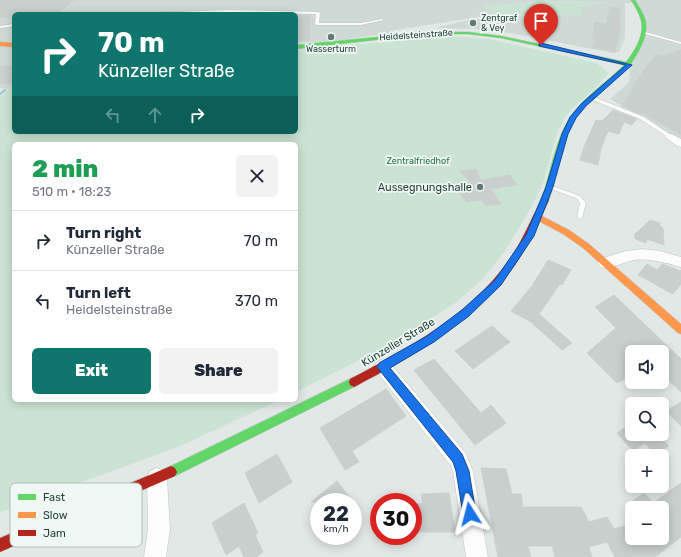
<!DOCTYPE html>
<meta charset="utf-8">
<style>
:root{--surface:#fff;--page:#f2f2f3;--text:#1f2937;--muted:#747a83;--line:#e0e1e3;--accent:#0f766e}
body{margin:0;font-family:Rubik,sans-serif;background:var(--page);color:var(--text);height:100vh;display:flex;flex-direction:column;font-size:15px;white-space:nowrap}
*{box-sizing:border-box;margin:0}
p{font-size:13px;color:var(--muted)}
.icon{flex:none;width:22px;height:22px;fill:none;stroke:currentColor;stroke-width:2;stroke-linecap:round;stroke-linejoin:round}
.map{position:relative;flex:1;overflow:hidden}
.sheet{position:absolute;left:12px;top:142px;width:286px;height:260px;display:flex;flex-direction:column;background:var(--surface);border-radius:6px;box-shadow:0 2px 10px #0003}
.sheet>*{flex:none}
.hud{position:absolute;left:12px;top:12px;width:286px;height:122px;border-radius:6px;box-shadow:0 2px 10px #0003;background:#0f766e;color:#fff;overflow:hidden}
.fabs{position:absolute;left:625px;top:345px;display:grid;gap:8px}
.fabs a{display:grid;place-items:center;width:44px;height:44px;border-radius:6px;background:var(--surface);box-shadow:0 2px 10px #0003;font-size:20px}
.speed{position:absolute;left:310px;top:493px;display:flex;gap:8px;font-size:20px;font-weight:700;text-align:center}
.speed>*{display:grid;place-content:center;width:52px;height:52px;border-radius:50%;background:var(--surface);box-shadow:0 2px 10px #0003;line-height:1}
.speed small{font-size:10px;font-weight:400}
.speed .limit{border:6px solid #d22;background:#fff;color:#111}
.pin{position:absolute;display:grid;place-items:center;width:34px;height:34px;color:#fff;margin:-41px -17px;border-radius:50% 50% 50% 0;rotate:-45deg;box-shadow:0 0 4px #0007}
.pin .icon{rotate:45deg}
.me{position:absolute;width:44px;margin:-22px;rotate:351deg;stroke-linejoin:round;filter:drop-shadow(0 0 3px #0008)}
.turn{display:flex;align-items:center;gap:14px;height:84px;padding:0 20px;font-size:18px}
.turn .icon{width:52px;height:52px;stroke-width:2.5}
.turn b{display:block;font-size:28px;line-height:34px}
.lanes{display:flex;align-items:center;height:38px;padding:0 20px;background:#0003;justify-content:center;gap:20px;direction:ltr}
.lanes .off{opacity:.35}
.round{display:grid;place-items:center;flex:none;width:42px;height:42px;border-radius:6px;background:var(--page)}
.summary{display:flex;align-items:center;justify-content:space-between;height:68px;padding:0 20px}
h1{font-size:24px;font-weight:800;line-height:30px;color:#1e9e55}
.button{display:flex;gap:8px;margin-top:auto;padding:8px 20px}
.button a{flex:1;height:46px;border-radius:6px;background:var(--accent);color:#fff;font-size:16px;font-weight:800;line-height:46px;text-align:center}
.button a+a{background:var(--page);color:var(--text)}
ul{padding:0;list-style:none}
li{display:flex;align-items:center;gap:12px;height:60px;padding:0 20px;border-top:1px solid var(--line)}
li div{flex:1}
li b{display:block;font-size:15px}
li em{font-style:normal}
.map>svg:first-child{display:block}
.built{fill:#cfdad6}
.green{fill:#cae3d3}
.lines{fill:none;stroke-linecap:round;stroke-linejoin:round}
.stream{stroke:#9fceda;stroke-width:2.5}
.building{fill:#c9cfcd;stroke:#cbd1cf}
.lane-casing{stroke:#bfc5c3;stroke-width:1}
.street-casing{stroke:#bfc5c3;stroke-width:1}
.fast-casing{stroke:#bec6c3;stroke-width:1}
.slow-casing{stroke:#bec6c3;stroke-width:1}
.jam-casing{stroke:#bec6c3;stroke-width:1}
.lane{fill:#fbfcfb;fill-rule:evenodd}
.street{fill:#fbfcfb;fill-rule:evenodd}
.fast{fill:#63d668;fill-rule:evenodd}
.slow{fill:#ff974d;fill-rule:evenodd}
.jam{fill:#b3261e;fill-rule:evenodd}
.route{fill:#1a73e8;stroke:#114b97}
.poi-dot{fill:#637974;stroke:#eff8f4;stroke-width:1.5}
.labels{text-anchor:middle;stroke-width:3.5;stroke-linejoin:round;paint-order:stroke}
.far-poi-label{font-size:9px;fill:#1f3d36;stroke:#eff8f4;text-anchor:start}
.far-street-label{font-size:9px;fill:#1f3d36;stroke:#eff8f4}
.far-park-label{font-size:9px;fill:#26764a;stroke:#eff8f4}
.poi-label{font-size:11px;fill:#1f3d36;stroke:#eff8f4;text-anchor:end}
.street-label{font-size:11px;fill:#1f3d36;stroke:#eff8f4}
.key{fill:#eff8f4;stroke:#b1c0bb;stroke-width:1}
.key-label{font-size:11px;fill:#1f3d36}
</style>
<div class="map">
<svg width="681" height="557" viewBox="0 0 681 557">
<rect width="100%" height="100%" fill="#e2e8e6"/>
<polygon class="built" points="0,0 681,0 681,140 610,99 629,82 630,65 643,32 636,3 625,3 625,38 619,52 613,53 510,33 475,29 435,28 468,20 519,15 556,20 557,16 582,15 582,7 606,2 553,1 484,6 497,14 390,31 391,33 333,41 296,43 296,14 14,14 14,89 9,89 0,88"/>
<g class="green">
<polygon points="553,1 609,2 582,7 582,15 557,16 556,20 519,15 499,17 497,14 483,6"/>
<polygon points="450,36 489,39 596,63 609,73 593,90 571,110 564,119 557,134 543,183 532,206 506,249 483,279 458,301 404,336 374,353 296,392 296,144 14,144 14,400 280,400 178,447 0,512 0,97 9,89 14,89 14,132 296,132 296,50"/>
</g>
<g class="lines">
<polyline class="stream" points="0,94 5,90"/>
</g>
<g class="building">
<polygon points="0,0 74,0 57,14 14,14 14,18 0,17"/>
<polygon points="610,7 621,8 619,26 621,26 615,52 592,47 596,40 592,39 595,22 606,24"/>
<polygon points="296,15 310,15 310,40 296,41"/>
<polygon points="681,50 681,135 642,113 641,114 621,106 633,90 631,88 656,54 661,56"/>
<polygon points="0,66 14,66 14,84 0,83"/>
<polygon points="613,110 637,119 632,125 624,122 619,134 608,131 601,149 598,165 580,160 584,147 596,120 602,121"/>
<polygon points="476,169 481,180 510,175 517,185 491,189 501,204 486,206 481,200 466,202 454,185 471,182 459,171"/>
<polygon points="650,220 660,223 660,226 663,228 664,245 647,239 646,243 635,239 635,235 634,235"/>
<polygon points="548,260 571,270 562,285 560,284 539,314 572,343 562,350 531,322 511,311 532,286"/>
<polygon points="647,264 657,270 662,264 681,271 681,284 673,294 638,275"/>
<polygon points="614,295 681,359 681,392 662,374 662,352 632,352 632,375 617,383 587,353 616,328 595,307"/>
<polygon points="492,326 510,342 473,369 455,351"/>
<polygon points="434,359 481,413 491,405 506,423 475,445 414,370"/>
<polygon points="386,389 406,416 352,451 359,462 345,470 320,428"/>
<polygon points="681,402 681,426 666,411"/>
<polygon points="632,423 632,434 659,434 658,435 669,446 656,455 645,443 633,451 617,433"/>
<polygon points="277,454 292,482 259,503 245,473"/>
<polygon points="481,468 506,469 512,494 521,494 523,507 581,507 589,522 607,517 614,529 629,525 632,531 632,538 662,538 662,508 641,508 634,500 644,493 653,503 681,483 681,537 655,557 615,557 607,542 589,547 592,557 555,557 552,546 528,546 531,557 498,557"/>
<polygon points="337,481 353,502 311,502"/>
<polygon points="449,493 455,532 413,532 413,504 423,504 421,494"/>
<polygon points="244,503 258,533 255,535 263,552 256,557 244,557 239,546 226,555 212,523"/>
</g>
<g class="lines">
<defs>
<g id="lane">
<polygon points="228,10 318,12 320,13 319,23 361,23 382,19 384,20 361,25 317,25 315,24 316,14 228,12 146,14 148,13"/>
<polygon points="495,23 497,24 496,25 484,27 485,31 481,35 479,35 478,34 481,31 481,25"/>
<polygon points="14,24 14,26 0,28 0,26"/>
<polygon points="642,31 681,42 681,44 642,33"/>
<polygon points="590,97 594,97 644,117 674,137 673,138 669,138 640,119 590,99"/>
<polygon points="550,185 580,196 586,203 582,218 580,219 577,217 580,203 576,198 548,188 548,186"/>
</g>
<g id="street">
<polygon points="671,134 681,139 681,147 677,146 665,137 667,135"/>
<path d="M643,249L660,251L681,257V267C666,263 650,258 634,260C623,262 610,270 600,267L598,263L600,259L626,251Z"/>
<polygon points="383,359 389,362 465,452 473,471 488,557 466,557 453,471 451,466 377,372 374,367 377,362"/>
<polygon points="157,468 164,471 167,478 170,529 166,557 144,557 148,529 147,478 150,471"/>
</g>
<g id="fast">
<path d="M631,0H635C639,7 645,15 646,23C648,37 638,53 631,64L633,65L632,66H628C614,83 595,94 581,111C561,136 559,170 549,200L545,202L541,200C551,173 554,143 569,119C583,97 606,83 624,65L501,38L468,34H428L296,49V45L428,32H468L501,36L626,62C634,52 645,35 641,20C639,13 635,6 631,0Z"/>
<polygon points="354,377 358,379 359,382 358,385 175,476 171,478 167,476 165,472 167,468"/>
</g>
<g id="slow">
<polygon points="0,42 14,43 14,47 0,46"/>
<polygon points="538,214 569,230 589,244 681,324 681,334 678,333 583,248 563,234 535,219 534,217 535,215"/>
</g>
<g id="jam">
<path d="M542,198H548L549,200C539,222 529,245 515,265C476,320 417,354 358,385L354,387L350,385L349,382L350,379C409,348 470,315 509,260C523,240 531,219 542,198Z"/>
<polygon points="171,466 175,468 177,472 175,476 0,552 0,538"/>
</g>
</defs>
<use href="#lane" class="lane-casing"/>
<use href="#street" class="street-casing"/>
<use href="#fast" class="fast-casing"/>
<use href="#slow" class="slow-casing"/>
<use href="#jam" class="jam-casing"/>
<use href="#lane" class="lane"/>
<use href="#street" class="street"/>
<use href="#fast" class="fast"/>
<use href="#slow" class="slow"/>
<use href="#jam" class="jam"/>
</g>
<polygon class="route" points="541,43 632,65 586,106 576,118 568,134 553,187 534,236 501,285 469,316 434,342 390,368 462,454 469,471 476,514 474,518 470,520 465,518 463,514 456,471 453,462 377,367 379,363 427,336 462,310 495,280 526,235 546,187 562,134 570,117 582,103 626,65 539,46 539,44"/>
<g class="poi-dot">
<circle cx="473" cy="23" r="4"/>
<circle cx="331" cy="37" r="4"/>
<circle cx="480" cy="187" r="4"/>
</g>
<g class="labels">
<g class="far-poi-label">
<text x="481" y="21">Zentgraf<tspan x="481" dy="10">&amp; Vey</tspan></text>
<text x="331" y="52" text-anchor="middle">Wasserturm</text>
</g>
<g class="far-street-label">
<text transform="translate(416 35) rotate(-4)" y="3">Heidelsteinstraße</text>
</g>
<g class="far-park-label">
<text x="418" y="164">Zentralfriedhof</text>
</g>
<g class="poi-label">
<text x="472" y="191">Aussegnungshalle</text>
</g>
<g class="street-label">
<text transform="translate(398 342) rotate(-31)" y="4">Künzeller Straße</text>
</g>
</g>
<rect x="10" y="483" width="132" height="64" rx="6" class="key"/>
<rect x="18" y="494" width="18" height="6" fill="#63d668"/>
<rect x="18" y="512" width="18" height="6" fill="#ff974d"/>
<rect x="18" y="530" width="18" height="6" fill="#b3261e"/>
<g class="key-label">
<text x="43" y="501">Fast</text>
<text x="43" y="519">Slow</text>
<text x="43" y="537">Jam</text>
</g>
</svg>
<div class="fabs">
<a><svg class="icon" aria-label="sound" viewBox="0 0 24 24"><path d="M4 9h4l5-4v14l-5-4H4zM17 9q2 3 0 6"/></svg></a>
<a><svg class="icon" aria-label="search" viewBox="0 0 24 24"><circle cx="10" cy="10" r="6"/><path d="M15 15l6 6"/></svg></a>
<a>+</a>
<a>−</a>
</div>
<div class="speed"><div>22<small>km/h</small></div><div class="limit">30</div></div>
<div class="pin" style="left:541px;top:45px;background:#d93025"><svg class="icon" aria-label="arrive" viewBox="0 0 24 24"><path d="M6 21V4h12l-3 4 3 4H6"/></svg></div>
<svg class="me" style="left:470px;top:514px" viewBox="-20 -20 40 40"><path d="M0-17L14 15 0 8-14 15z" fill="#1a73e8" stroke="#fff" stroke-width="4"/></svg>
<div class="hud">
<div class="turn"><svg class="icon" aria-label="right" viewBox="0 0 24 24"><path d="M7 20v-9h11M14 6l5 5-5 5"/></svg><div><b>70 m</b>Künzeller Straße</div></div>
<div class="lanes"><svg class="icon off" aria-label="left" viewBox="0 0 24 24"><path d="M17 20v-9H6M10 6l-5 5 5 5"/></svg><svg class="icon off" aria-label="ahead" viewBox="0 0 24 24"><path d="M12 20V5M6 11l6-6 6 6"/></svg><svg class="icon" aria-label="right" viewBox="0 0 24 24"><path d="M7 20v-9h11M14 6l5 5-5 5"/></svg></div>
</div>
<section class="sheet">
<div class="summary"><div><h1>2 min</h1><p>510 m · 18:23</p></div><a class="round"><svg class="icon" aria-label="close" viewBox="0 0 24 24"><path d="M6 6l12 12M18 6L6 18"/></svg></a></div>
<ul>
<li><svg class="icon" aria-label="right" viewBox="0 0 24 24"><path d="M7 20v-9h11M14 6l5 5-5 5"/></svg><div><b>Turn right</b><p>Künzeller Straße</p></div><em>70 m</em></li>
<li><svg class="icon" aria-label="left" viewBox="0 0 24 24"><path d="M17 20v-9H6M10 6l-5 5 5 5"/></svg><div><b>Turn left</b><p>Heidelsteinstraße</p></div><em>370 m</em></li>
</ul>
<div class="button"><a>Exit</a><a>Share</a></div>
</section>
</div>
